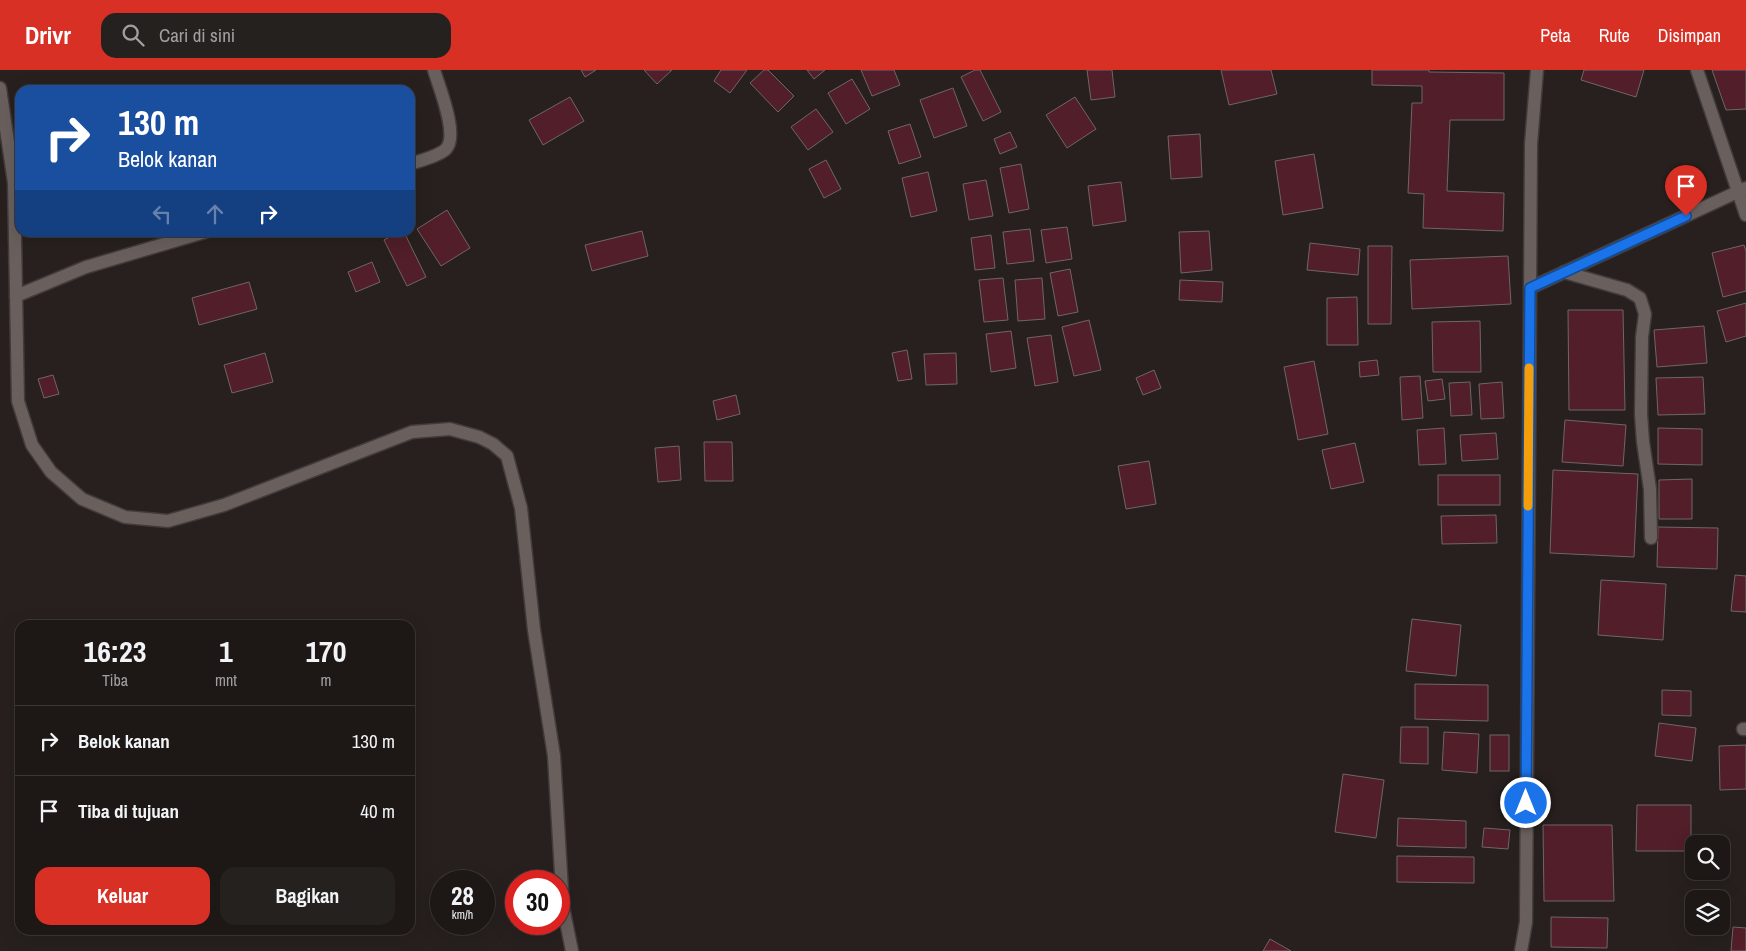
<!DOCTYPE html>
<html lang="id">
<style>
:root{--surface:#1d1816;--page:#25211f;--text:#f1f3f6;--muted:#a0a0a1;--line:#3b3735;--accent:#d93025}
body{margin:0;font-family:"Archivo Narrow",sans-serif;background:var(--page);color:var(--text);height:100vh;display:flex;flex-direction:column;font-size:19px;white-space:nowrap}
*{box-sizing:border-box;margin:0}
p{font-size:16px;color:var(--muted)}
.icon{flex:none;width:28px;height:28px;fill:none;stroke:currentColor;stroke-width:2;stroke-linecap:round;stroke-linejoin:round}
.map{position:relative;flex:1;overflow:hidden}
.details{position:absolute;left:15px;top:550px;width:400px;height:315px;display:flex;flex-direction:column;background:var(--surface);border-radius:15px;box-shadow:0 5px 20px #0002,0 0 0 1px var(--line)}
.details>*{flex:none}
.guide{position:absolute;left:15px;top:15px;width:400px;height:152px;border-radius:15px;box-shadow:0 5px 20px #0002,0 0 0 1px var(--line);background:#1a4fa0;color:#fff;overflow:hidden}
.controls{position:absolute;left:1685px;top:765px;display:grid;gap:10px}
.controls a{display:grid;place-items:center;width:45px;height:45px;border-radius:10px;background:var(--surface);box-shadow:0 5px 20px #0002,0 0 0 1px var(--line);font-size:25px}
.speed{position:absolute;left:430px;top:800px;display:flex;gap:10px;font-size:25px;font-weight:700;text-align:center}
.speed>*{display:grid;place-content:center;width:65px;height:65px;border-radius:50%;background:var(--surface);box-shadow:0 5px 20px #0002,0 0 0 1px var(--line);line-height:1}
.speed small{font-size:12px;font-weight:400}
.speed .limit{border:8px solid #d22;background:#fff;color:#111}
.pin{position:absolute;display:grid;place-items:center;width:42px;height:42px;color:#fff;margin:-51px -21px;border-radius:50% 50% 50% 0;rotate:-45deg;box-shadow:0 0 5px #0007}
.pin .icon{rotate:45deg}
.me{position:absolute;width:55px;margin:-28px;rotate:0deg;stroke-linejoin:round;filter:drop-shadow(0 0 4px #0008)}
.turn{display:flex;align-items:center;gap:18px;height:105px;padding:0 20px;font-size:22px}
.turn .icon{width:65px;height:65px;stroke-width:2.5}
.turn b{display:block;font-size:35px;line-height:42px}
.lanes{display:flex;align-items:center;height:48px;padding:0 20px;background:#0003;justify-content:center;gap:25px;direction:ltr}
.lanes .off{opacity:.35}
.eta{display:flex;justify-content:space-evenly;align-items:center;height:85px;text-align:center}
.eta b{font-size:30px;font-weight:700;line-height:35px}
.primary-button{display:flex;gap:10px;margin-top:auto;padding:10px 20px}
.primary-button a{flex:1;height:58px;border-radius:15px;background:var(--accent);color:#fff;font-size:20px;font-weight:700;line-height:58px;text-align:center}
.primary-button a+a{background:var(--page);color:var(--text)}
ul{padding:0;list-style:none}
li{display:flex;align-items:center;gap:15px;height:70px;padding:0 20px;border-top:1px solid var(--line)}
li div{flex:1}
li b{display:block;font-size:19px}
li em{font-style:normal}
header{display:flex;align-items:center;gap:30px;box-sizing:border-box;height:70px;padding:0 25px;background:var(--accent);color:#fff}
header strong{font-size:24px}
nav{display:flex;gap:28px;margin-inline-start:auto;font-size:18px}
.search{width:350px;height:45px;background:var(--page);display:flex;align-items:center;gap:12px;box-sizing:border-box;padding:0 18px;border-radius:15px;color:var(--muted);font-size:19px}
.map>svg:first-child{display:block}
.building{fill:#511e29;stroke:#6f6667}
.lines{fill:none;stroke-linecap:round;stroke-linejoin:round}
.street-casing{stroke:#413b39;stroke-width:15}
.street{stroke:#69605e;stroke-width:12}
.route-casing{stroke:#114b97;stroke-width:12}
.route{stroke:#1a73e8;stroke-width:9}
.slow{stroke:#f59e0b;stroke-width:9}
</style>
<header>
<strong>Drivr</strong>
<div class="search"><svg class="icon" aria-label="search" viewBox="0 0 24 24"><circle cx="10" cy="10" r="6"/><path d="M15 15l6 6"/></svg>Cari di sini</div>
<nav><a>Peta</a><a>Rute</a><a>Disimpan</a></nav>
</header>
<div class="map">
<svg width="1746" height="881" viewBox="0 0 1746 881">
<rect width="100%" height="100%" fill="#27201e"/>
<g class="building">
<polygon points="581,0 596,0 585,7"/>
<polygon points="644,0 672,0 657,14"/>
<polygon points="721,0 747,0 730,23 714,11"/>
<polygon points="764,0 768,0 794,26 778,42 750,13"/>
<polygon points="807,0 825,0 814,9"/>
<polygon points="861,0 894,0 900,15 872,26"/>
<polygon points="975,0 980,0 1001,42 983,51 961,7"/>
<polygon points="1087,0 1112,0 1115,27 1091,30"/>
<polygon points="1221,0 1271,0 1277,24 1229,35"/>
<polygon points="1372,0 1429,0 1429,2 1504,3 1504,50 1450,50 1447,121 1504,123 1503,161 1423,158 1424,124 1408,123 1412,33 1422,33 1422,16 1372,15"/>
<polygon points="1584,0 1644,0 1636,27 1581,10"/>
<polygon points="1712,0 1746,0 1746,39 1726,40"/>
<polygon points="852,9 870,39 846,54 828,23"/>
<polygon points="953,18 967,56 934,68 920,30"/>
<polygon points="570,27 584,51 543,75 529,50"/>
<polygon points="1075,27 1096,59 1067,78 1046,45"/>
<polygon points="816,39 833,62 808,80 791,57"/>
<polygon points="910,54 921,87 899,94 888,61"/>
<polygon points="1010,62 1017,77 1000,84 994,69"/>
<polygon points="1200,64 1202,107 1171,109 1168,66"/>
<polygon points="1314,84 1323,138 1283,145 1275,91"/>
<polygon points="826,90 841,119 824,128 809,99"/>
<polygon points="1021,94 1029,139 1009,143 1000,98"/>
<polygon points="928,102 937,141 911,147 902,108"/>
<polygon points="986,110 993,146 969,150 963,114"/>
<polygon points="1121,112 1126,151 1093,156 1088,116"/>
<polygon points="447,140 470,178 441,196 417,159"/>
<polygon points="1067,157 1072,189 1046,193 1041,160"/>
<polygon points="1030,159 1034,191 1007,194 1003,162"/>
<polygon points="642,161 648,186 592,201 585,175"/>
<polygon points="1209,161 1212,200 1181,203 1179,162"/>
<polygon points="399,162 404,162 426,207 407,216 384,170"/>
<polygon points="991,165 995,198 975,200 971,168"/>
<polygon points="1310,173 1360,179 1358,205 1307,200"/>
<polygon points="1744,175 1746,181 1746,221 1723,227 1712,183"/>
<polygon points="1368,176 1392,176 1391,254 1368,254"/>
<polygon points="1508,186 1511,234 1412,239 1410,190"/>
<polygon points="372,192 380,212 356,222 348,202"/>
<polygon points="1070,199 1078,242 1058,246 1050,203"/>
<polygon points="1003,208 1008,250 984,252 979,210"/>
<polygon points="1042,208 1045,249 1018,251 1015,210"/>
<polygon points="1180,210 1223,212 1222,232 1179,230"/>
<polygon points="249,212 257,239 199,255 192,228"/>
<polygon points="1357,227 1358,275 1327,275 1327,228"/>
<polygon points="1746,233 1746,266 1726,272 1717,241"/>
<polygon points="1568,240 1623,240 1625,340 1569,340"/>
<polygon points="1089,250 1101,300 1074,306 1062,257"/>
<polygon points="1480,251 1481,302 1433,302 1432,252"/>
<polygon points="1704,256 1707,293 1657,297 1654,260"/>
<polygon points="1011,261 1016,298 991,302 986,264"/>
<polygon points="1051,265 1058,312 1035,316 1027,268"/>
<polygon points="907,280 912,309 898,311 892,283"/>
<polygon points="265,283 273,312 232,323 224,295"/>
<polygon points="956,283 957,314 926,315 924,284"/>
<polygon points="1377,290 1379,305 1360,307 1359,292"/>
<polygon points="1314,291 1328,364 1298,370 1284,297"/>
<polygon points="1154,300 1161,318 1143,325 1136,308"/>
<polygon points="53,305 59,324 44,328 38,309"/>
<polygon points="1420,306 1423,348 1402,350 1400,307"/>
<polygon points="1703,307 1705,344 1658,345 1656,308"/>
<polygon points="1442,309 1445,329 1428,331 1425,311"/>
<polygon points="1470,312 1472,345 1451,346 1449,313"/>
<polygon points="1502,312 1504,348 1481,349 1479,314"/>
<polygon points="736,325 740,344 717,350 713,331"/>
<polygon points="1565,350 1626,355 1623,396 1562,392"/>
<polygon points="1444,358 1446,394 1419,395 1417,360"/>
<polygon points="1658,358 1702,359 1702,395 1658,394"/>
<polygon points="1496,363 1498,389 1462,391 1460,365"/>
<polygon points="704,372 732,372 733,411 705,411"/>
<polygon points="1355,373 1364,412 1331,419 1322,380"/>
<polygon points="679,376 681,410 658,412 655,378"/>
<polygon points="1149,391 1156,434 1126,439 1118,396"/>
<polygon points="1553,400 1638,404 1634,487 1550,483"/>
<rect x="1438" y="405" width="62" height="30"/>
<polygon points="1692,409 1692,449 1659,449 1659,410"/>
<polygon points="1496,445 1497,473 1442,474 1441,446"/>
<polygon points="1658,457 1718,458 1717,499 1657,497"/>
<polygon points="1735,505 1746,506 1746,542 1731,541"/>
<polygon points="1601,510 1666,514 1663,570 1598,565"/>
<polygon points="1412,549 1461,555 1456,606 1406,601"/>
<polygon points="1415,614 1488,615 1488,651 1415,649"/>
<polygon points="1662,620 1691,621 1691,646 1662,645"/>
<polygon points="1659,653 1696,658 1692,691 1655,686"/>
<polygon points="1401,657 1428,657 1428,694 1400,693"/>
<polygon points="1444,662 1479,664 1477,703 1442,700"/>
<rect x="1490" y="665" width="19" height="36"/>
<polygon points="1746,675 1746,719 1720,720 1719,676"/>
<polygon points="1343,704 1384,710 1376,768 1335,762"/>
<polygon points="1637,735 1691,735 1691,781 1636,781"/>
<polygon points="1398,748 1466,751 1466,778 1397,776"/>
<polygon points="1543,755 1612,755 1614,831 1544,831"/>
<polygon points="1484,758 1510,760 1508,779 1482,777"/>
<polygon points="1397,786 1474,787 1474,813 1397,812"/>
<polygon points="1551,847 1608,848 1607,878 1551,877"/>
<polygon points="1733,857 1746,858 1746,881 1731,881"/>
<polygon points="1270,869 1291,881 1263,881"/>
</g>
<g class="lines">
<defs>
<g id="street">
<polyline points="1697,0 1746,145"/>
<polyline points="0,18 14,113 18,331 32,375 51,402 82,429 125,447 168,451 224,435 412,362 450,359 479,367 493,374 507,386 521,438 534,560 554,686 563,837 572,881"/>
<path d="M410,94C419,91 439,86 446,79C459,65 439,17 434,0"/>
<polyline points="1564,202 1627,220 1640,228 1645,244 1642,267 1641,344 1643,372 1650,419 1651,468"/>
<polyline points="1530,218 1746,118"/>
<polyline points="16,226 86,197 205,162"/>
<polyline points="1743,659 1746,659"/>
<polyline points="1521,881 1526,852 1531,74 1537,0"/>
</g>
</defs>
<use href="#street" class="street-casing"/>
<use href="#street" class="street"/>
</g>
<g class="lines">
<defs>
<polyline id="route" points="1526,733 1530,218 1686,146"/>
</defs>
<use href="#route" class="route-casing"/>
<use href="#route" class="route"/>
<polyline class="slow" points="1528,436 1529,298"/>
</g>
</svg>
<div class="controls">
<a><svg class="icon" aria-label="search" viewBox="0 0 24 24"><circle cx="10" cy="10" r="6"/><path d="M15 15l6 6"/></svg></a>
<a><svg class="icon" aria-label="layers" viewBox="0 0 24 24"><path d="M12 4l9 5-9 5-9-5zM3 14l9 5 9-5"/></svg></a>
</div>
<div class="speed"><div>28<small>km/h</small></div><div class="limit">30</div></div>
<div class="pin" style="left:1686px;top:146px;background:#d93025"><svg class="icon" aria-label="arrive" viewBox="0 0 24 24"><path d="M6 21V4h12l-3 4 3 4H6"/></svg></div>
<svg class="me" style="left:1526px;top:733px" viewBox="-20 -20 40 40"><circle r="17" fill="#1a73e8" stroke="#fff" stroke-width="3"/><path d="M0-11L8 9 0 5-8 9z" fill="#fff"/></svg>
<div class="guide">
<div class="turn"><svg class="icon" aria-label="right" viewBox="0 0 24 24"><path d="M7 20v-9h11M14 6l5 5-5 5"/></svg><div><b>130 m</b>Belok kanan</div></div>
<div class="lanes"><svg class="icon off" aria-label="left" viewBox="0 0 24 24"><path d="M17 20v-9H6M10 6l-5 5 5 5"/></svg><svg class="icon off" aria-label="ahead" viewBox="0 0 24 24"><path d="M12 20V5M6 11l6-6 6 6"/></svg><svg class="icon" aria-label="right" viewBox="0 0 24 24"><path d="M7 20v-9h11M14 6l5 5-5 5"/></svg></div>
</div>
<section class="details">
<div class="eta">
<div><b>16:23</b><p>Tiba</p></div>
<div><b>1</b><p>mnt</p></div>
<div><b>170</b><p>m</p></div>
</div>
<ul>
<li><svg class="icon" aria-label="right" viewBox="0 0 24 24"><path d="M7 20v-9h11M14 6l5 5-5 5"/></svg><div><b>Belok kanan</b></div><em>130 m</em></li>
<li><svg class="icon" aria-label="arrive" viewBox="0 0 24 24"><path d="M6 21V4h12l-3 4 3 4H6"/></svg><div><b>Tiba di tujuan</b></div><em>40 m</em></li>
</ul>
<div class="primary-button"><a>Keluar</a><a>Bagikan</a></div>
</section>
</div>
